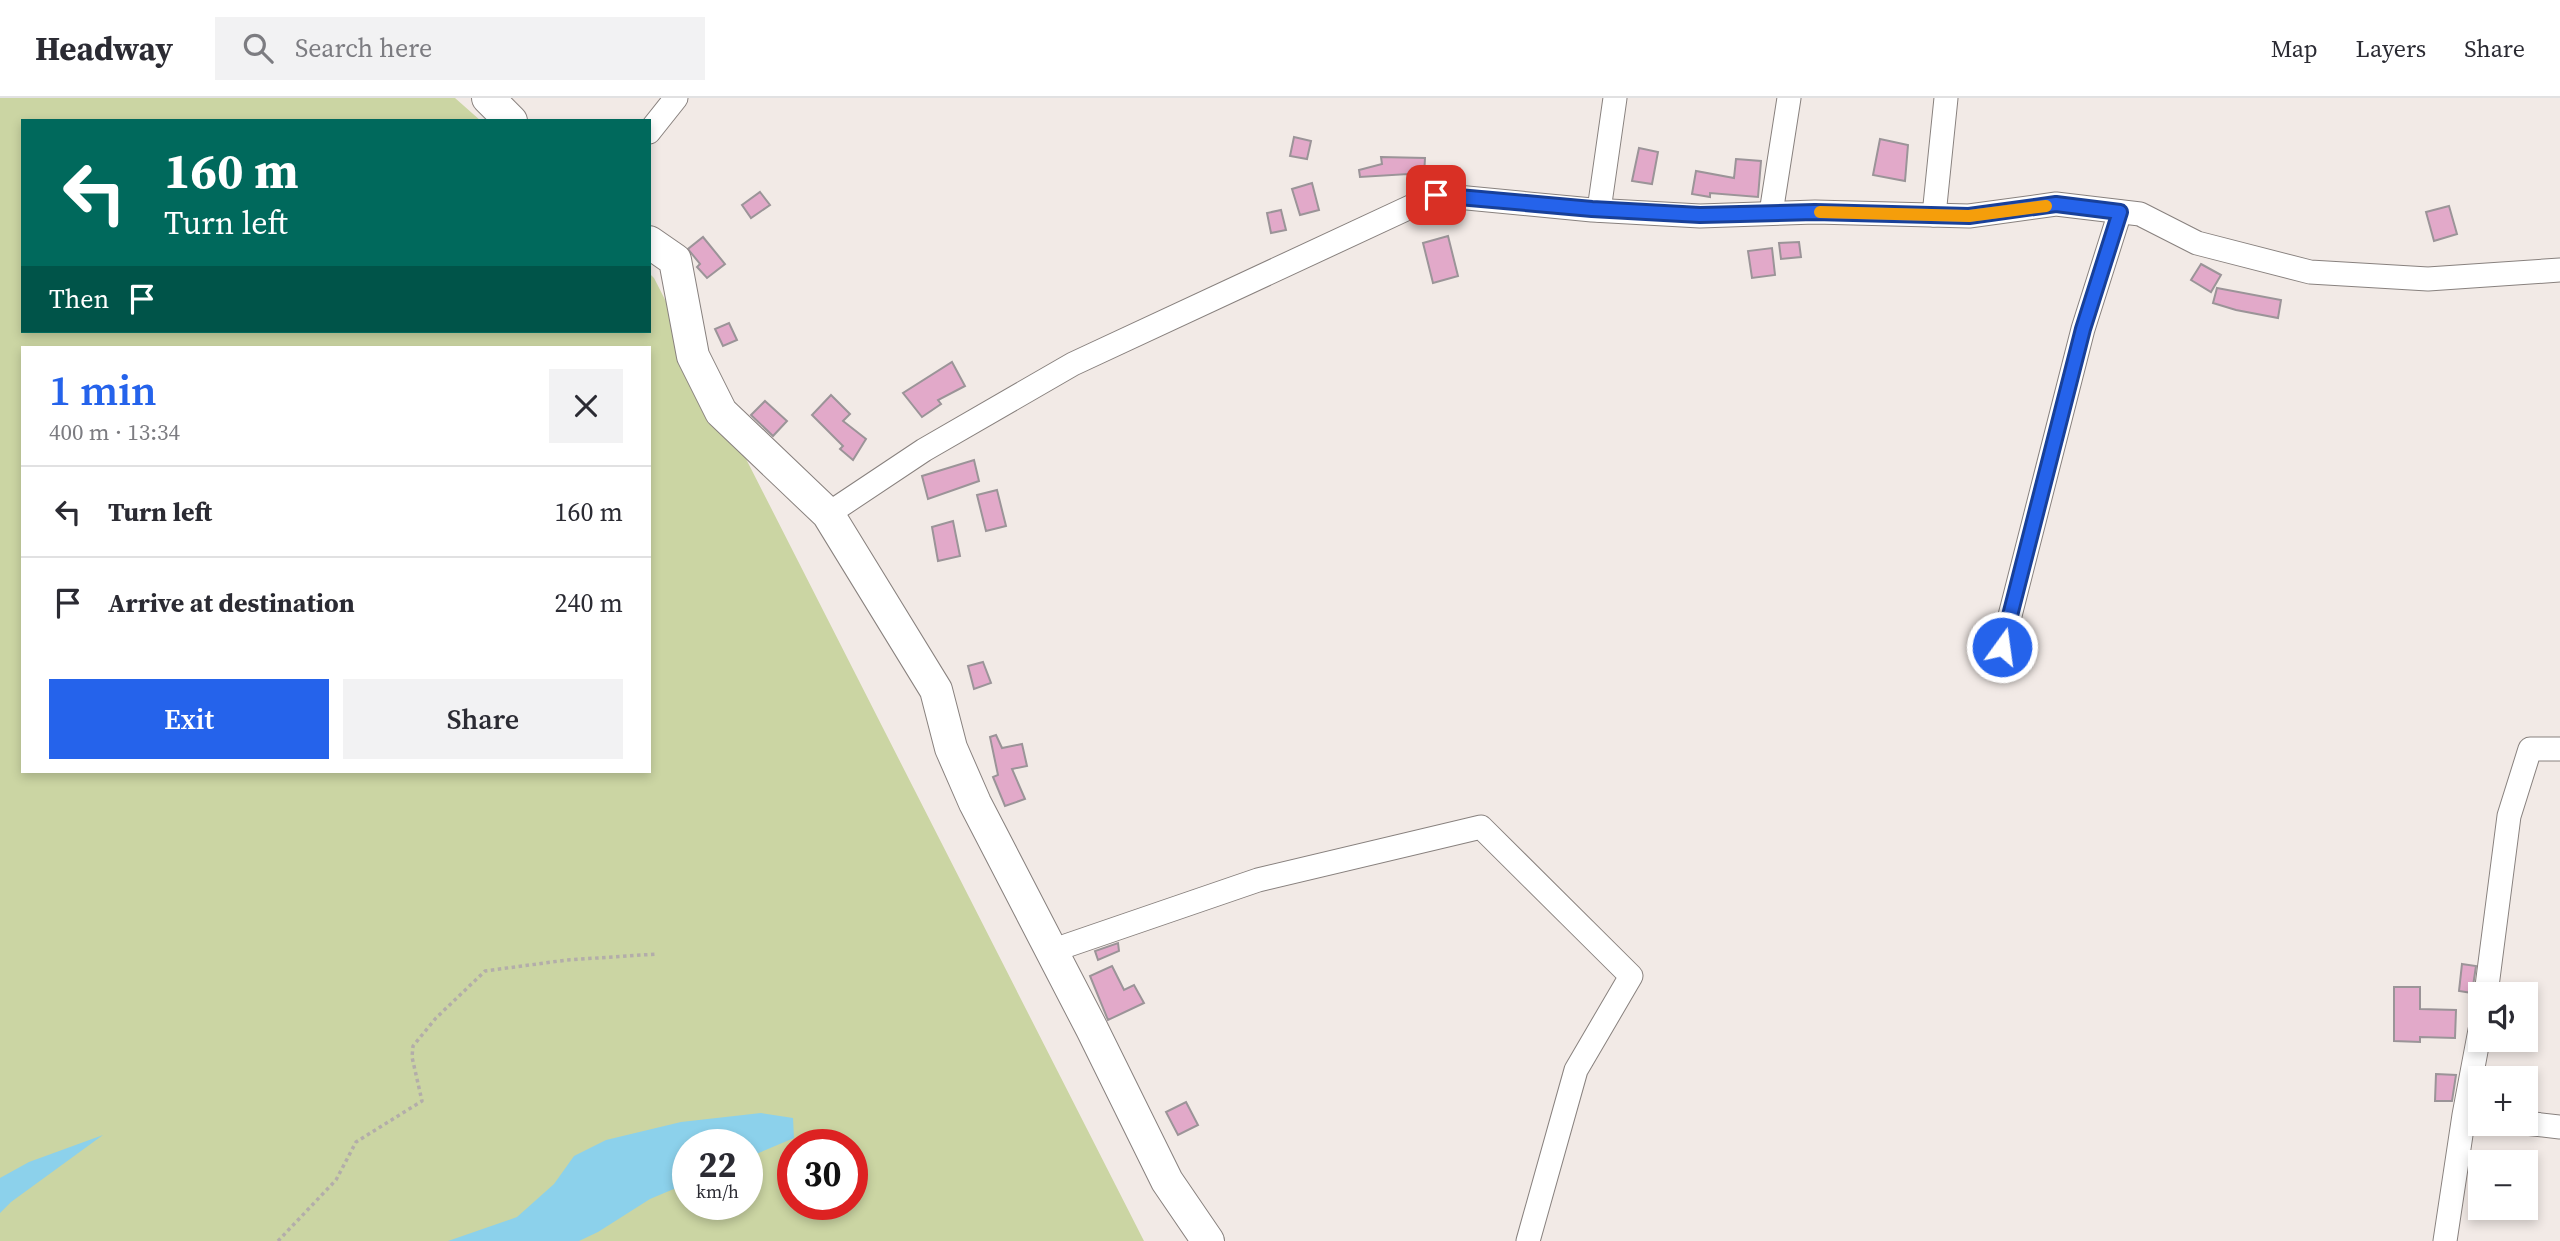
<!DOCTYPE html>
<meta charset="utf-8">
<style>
:root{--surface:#fff;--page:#f2f2f3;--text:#2b2b33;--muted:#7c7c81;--line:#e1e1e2;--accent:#2563eb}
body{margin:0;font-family:"Source Serif 4",serif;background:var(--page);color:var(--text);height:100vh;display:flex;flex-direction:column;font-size:26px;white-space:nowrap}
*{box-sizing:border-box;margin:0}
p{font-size:23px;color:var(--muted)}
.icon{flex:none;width:38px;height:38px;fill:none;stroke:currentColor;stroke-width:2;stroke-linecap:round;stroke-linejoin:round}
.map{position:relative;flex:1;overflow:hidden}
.drawer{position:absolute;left:21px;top:248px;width:630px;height:427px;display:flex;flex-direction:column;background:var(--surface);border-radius:0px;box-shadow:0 4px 10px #0003}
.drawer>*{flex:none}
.guide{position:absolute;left:21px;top:21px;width:630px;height:214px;border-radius:0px;box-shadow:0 4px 10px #0003;background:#00695c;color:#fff;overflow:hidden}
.tools{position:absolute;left:2468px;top:884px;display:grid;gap:14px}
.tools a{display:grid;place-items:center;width:70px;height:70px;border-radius:0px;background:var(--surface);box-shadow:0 4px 10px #0003;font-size:35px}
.speed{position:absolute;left:672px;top:1031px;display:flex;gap:14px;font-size:35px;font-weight:700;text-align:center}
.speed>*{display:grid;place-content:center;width:91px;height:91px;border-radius:50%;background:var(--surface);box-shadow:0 4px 10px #0003;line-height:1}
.speed small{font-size:18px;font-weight:400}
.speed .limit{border:10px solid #d22;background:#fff;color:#111}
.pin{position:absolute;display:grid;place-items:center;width:60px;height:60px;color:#fff;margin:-30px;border-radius:14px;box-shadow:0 4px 10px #0006}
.me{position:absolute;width:77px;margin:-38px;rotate:14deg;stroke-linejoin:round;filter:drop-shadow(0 0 5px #0008)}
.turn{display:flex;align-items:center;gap:24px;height:147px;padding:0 28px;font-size:32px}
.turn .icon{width:91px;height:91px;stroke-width:2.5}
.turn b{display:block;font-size:49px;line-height:60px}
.then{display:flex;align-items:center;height:66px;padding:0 28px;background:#0003;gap:14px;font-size:26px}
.round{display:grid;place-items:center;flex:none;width:74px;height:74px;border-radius:0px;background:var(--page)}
.head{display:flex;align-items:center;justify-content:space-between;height:119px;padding:0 28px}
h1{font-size:42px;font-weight:600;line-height:52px;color:var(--accent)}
.button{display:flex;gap:14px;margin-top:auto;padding:14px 28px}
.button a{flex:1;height:80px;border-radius:0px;background:var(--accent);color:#fff;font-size:28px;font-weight:600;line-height:80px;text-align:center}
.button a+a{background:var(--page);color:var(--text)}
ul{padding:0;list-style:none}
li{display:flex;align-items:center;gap:21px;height:91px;padding:0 28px;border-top:2px solid var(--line)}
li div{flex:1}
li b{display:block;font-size:26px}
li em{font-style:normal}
header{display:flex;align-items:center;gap:42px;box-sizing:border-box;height:98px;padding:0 35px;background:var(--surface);border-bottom:2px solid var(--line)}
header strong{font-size:33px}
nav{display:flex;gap:38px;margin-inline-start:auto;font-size:24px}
.search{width:490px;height:63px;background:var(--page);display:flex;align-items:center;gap:18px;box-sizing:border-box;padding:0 24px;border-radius:0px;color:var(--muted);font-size:26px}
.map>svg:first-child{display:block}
.green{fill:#cbd5a3;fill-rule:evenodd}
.water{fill:#8cd1eb}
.building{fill:#e2a9c9;stroke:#9b9498;stroke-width:2}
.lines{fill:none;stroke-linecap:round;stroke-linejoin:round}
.minor-casing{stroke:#88817e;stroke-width:25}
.secondary-casing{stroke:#88817e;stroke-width:34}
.path{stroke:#b3adaa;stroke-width:3.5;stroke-dasharray:3.5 3.5;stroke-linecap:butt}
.minor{stroke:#fff;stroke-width:23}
.secondary{stroke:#fff;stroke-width:32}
.route-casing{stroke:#184099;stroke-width:18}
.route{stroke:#2563eb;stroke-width:12}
.slow{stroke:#f59e0b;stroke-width:12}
</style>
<header>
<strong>Headway</strong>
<div class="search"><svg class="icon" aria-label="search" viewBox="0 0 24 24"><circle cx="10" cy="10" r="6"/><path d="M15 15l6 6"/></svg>Search here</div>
<nav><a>Map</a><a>Layers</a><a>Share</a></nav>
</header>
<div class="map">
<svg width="2560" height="1143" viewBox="0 0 2560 1143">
<rect width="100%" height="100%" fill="#f2eae6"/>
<path class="green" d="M0,0H455L481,23H23V233H649V175L654,180L1144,1143H0ZM23,250H649V674H23ZM688,1046H747V1106H688ZM793,1046H852V1106H793Z"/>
<g class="water">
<polygon points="761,1015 793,1020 794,1040 747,1060 747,1046 688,1046 688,1085 650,1101 598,1134 579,1143 448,1143 517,1119 554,1086 574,1058 606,1042 681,1024"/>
<polygon points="103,1037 11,1104 0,1115 0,1080 29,1064"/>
</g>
<g class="building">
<polygon points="1294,39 1311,43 1307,61 1290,58"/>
<polygon points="1880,41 1908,47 1905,83 1873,77"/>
<polygon points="1639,50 1658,54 1652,86 1632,83"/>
<polygon points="1381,59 1425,60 1424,78 1408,78 1408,76 1360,79 1359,72 1382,66"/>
<polygon points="1736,61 1761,63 1758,99 1710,95 1710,99 1692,96 1696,73 1734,80"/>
<polygon points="1312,85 1319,112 1300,117 1292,91"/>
<polygon points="760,94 770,107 751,120 742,107"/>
<polygon points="2449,108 2457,136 2434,143 2426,114"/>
<polygon points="1281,112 1286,132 1271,135 1267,115"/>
<polygon points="1448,138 1458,178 1433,185 1423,145"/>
<polygon points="703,139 725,166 707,180 697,169 700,166 688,151"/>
<polygon points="1799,144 1801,159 1781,161 1779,145"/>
<polygon points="1772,150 1775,177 1752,180 1748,153"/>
<polygon points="2201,166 2221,177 2211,194 2191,182"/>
<polygon points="2217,190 2281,202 2278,220 2236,212 2213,205"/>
<polygon points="729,225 737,242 723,248 715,231"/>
<polygon points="952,264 965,288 938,302 941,306 922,319 903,295"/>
<polygon points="831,297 850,316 843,323 866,341 853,362 840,351 843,348 812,317"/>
<polygon points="765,303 787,323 773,338 751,317"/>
<polygon points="974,362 979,383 928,401 922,378"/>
<polygon points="997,392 1006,428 986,433 977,397"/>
<polygon points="953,423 960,458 938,463 932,429"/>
<polygon points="983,564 991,585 974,591 968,568"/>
<polygon points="996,637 1002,650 1022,646 1027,668 1012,671 1025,701 1005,708 993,679 998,677 990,639"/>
<polygon points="1118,845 1119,853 1098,862 1095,853"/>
<polygon points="2462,866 2476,868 2472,895 2459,893"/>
<polygon points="1112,868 1124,892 1134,887 1144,905 1108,922 1090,878"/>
<polygon points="2394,889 2420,889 2420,911 2456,912 2455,940 2420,939 2420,944 2394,943"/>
<polygon points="2436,976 2456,977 2452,1003 2435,1003"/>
<polygon points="1186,1004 1198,1027 1178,1037 1166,1014"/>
</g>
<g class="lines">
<defs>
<g id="minor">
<polyline points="649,34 676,0"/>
<polyline points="1599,112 1615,0"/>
<polyline points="1771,115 1789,0"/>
<polyline points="1934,117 1946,0"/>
<polyline points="828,416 924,352 1073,266 1436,97 1592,112 1700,118 1815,114 1969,118 2056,106 2140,116 2197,145 2310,174 2428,181 2560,172"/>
<polyline points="2002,549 2083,231 2120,114"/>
<polyline points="1051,853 1258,782 1481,729 1631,878 1576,972 1528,1143"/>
<polyline points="2486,896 2509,718 2530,651 2560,651"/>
<polyline points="2525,1025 2560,1029"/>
<polyline points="2445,1143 2464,1017 2480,932"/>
</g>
<g id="secondary">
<polyline points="488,0 511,23"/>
<polyline points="649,144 675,162 693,258 721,314 828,416 936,592 951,650 975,705 1092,931 1167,1083 1208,1143"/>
</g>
</defs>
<use href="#minor" class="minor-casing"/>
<use href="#secondary" class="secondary-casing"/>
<polyline class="path" points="278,1143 336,1082 356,1044 422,1003 412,959 413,948 436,920 485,873 567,862 657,856"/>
<use href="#minor" class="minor"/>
<use href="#secondary" class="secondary"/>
</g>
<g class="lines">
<defs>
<polyline id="route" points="1436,97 1592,111 1700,117 1815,114 1969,118 2056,106 2120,114 2083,231 2002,549"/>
</defs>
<use href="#route" class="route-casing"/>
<use href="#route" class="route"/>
<polyline class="slow" points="1820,114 1969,118 2046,108"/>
</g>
</svg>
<div class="tools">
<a><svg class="icon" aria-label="sound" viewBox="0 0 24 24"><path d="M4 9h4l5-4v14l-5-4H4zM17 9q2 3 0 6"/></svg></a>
<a>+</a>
<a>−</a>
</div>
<div class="speed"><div>22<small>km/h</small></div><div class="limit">30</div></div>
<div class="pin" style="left:1436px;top:97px;background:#d93025"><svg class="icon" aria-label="arrive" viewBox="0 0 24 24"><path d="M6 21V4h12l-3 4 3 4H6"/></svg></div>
<svg class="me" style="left:2002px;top:549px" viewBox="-20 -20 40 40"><circle r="17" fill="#2563eb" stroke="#fff" stroke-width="3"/><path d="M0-11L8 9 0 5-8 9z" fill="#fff"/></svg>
<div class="guide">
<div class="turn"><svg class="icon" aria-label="left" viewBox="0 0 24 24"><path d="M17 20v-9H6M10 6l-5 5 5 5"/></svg><div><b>160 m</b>Turn left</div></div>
<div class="then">Then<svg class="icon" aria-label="arrive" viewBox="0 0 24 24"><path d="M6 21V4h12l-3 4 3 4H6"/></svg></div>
</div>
<section class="drawer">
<div class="head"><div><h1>1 min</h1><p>400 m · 13:34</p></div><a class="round"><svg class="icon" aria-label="close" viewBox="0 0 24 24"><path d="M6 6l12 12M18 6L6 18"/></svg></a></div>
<ul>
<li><svg class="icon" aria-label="left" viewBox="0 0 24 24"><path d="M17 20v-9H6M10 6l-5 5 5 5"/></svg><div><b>Turn left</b></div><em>160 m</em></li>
<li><svg class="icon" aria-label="arrive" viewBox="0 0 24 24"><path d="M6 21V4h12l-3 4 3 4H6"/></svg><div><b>Arrive at destination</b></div><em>240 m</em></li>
</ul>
<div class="button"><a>Exit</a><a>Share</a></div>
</section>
</div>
